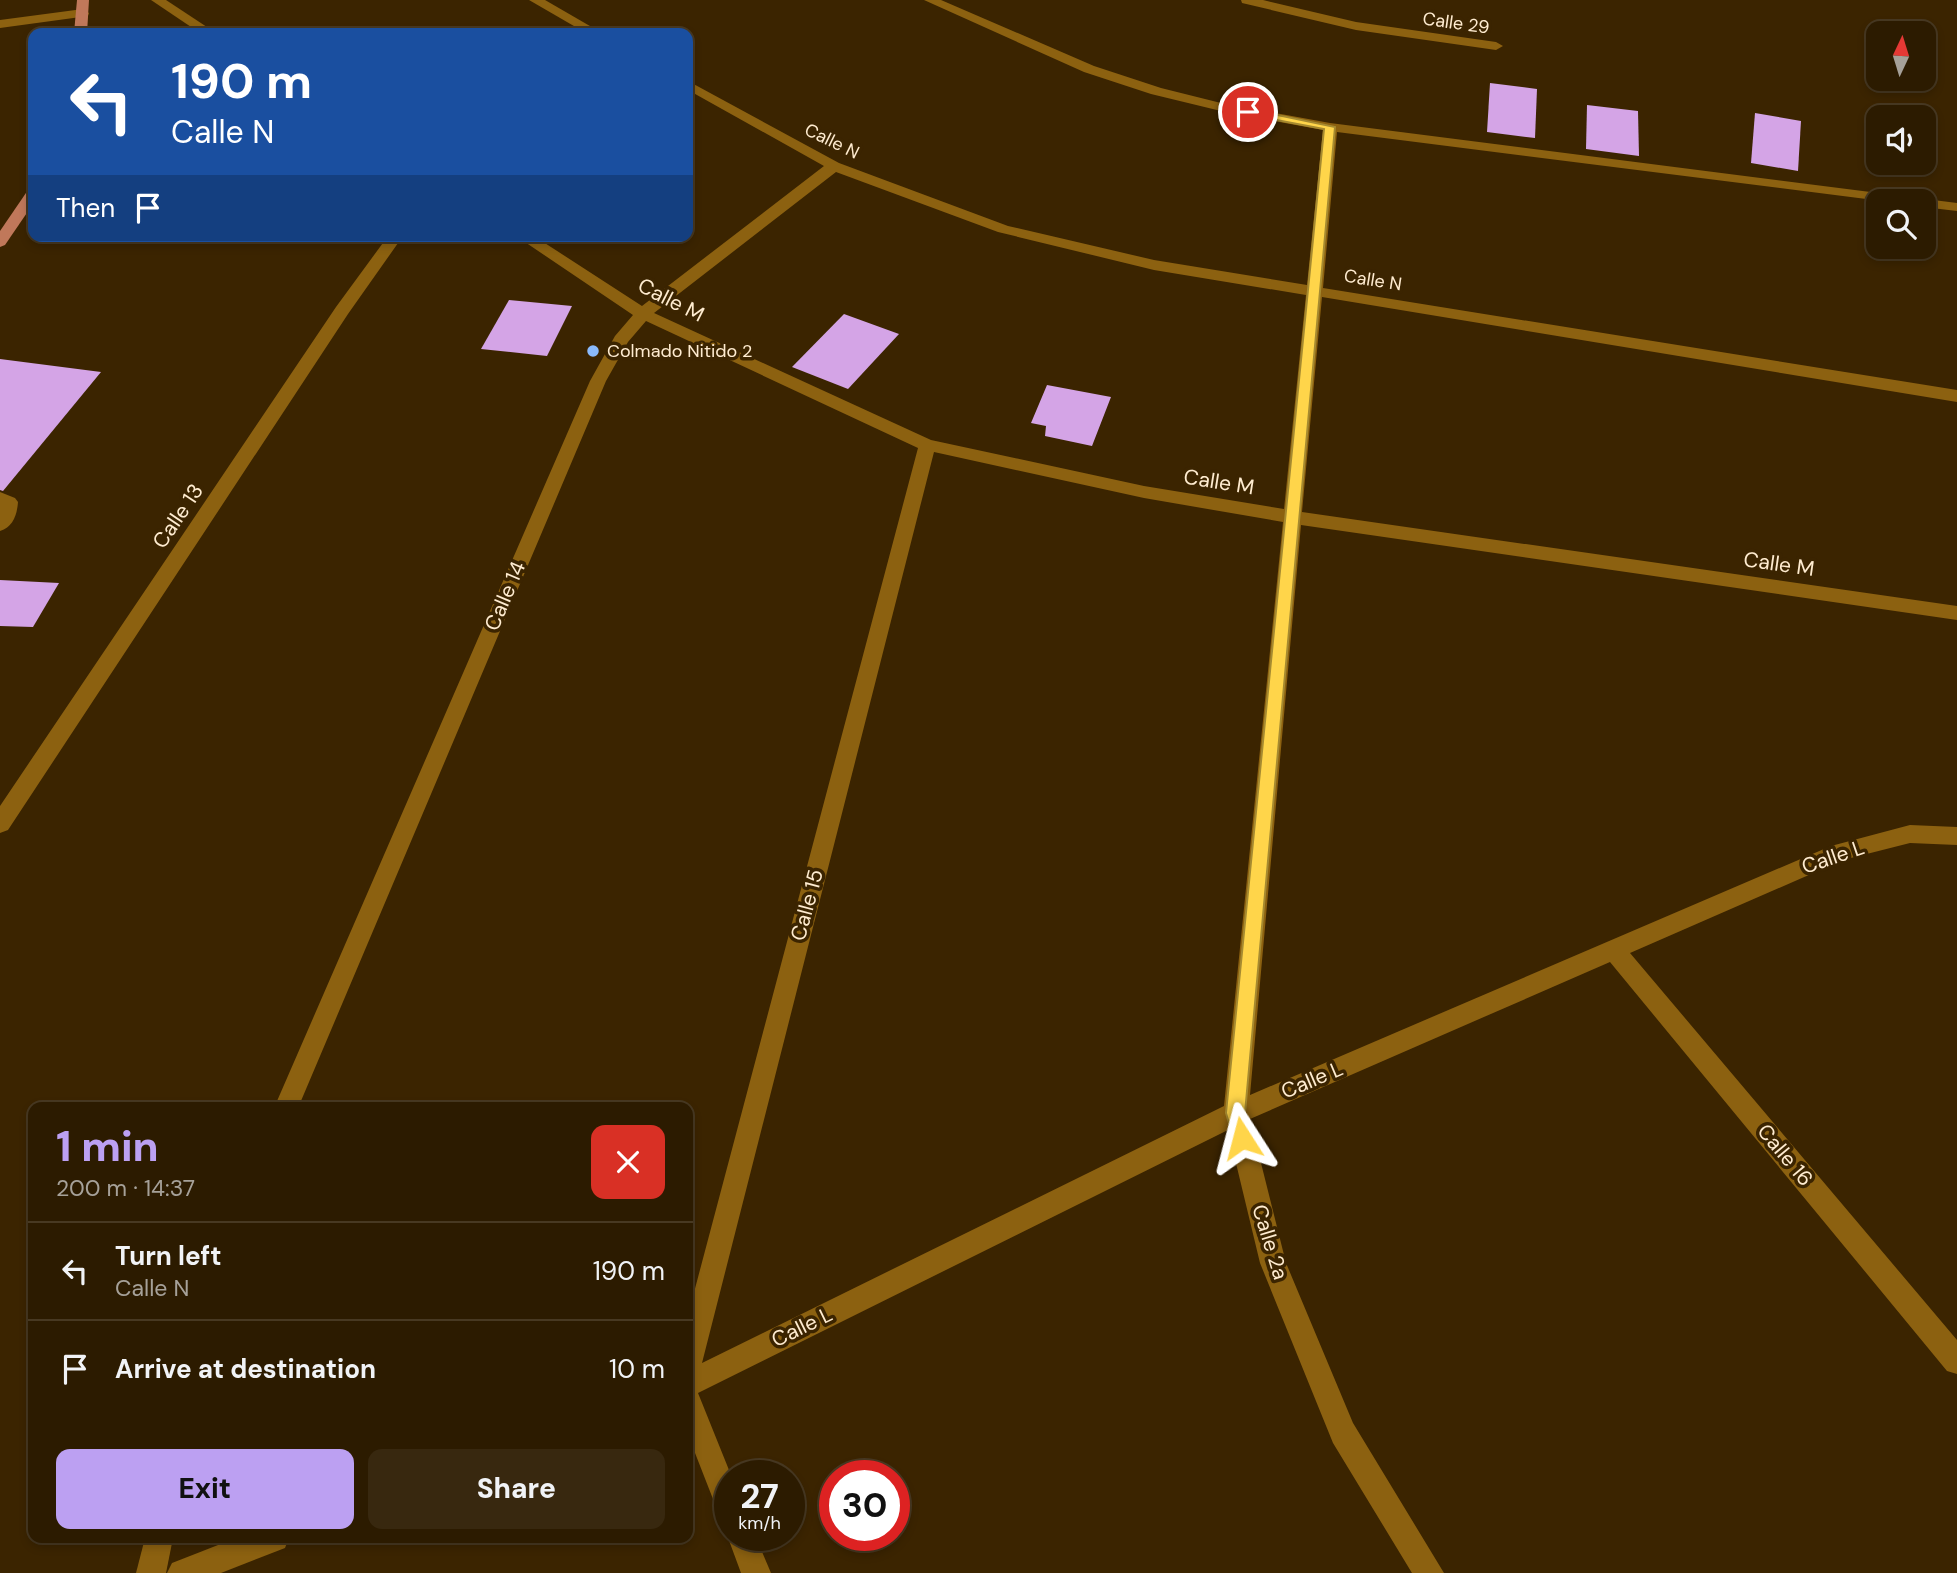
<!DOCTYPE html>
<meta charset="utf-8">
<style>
:root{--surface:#2c1b00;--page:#38280f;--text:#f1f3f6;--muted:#a6a199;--line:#483922;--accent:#bca0f2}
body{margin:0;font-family:"DM Sans",sans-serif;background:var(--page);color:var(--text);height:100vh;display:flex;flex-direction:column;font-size:26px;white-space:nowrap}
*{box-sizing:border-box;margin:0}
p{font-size:23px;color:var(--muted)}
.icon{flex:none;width:38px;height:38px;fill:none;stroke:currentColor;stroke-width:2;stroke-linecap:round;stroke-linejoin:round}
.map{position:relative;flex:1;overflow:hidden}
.details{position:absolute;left:28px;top:1102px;width:665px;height:441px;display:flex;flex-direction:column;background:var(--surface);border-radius:14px;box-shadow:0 4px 10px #0003,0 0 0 2px var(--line)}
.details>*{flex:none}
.banner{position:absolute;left:28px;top:28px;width:665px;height:214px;border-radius:14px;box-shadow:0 4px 10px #0003,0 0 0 2px var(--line);background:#1a4fa0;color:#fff;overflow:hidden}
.needle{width:46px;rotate:4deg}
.tools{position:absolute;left:1866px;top:21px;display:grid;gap:14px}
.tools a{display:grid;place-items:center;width:70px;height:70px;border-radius:14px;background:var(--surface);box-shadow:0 4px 10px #0003,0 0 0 2px var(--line);font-size:35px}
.speed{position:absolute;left:714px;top:1460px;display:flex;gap:14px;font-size:35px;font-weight:700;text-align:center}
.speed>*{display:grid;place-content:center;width:91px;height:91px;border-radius:50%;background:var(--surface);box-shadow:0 4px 10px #0003,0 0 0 2px var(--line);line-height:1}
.speed small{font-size:18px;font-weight:400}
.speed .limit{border:10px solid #d22;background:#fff;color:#111}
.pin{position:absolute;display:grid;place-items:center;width:60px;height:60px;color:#fff;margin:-30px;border:4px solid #fff;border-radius:50%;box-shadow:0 2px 7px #0007}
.me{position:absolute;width:77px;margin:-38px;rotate:351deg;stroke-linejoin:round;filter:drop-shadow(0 0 5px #0008)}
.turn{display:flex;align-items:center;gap:24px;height:147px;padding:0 28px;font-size:32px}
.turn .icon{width:91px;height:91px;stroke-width:2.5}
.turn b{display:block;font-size:49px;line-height:60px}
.then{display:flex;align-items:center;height:66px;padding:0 28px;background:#0003;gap:14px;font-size:26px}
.round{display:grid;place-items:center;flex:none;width:74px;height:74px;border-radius:14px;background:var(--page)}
.headline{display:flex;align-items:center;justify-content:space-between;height:119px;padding:0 28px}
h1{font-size:42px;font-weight:800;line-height:52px;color:var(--accent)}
.primary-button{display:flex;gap:14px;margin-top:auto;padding:14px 28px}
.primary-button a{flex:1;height:80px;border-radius:14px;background:var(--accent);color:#111;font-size:28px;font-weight:800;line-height:80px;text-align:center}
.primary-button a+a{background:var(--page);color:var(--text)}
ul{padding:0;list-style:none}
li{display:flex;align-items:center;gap:21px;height:98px;padding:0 28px;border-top:2px solid var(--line)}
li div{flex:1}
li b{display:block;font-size:26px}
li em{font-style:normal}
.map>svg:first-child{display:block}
.building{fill:#d4a4e6}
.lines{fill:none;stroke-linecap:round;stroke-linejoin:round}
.lane{fill:#8c6110;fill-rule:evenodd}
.street{fill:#8c6110;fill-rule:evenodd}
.primary{fill:#c0785a;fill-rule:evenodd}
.route{fill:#ffd54a;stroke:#a68a30;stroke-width:2}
.poi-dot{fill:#8abafc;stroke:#3b2400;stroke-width:2.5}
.labels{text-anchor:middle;stroke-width:7;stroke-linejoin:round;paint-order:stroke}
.far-street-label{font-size:18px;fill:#ffecd0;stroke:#3b2400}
.far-poi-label{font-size:18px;fill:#ffecd0;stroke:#3b2400;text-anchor:start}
.street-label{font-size:21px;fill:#ffecd0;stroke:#3b2400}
</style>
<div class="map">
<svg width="1957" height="1573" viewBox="0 0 1957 1573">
<rect width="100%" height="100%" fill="#3b2400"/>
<g class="building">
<polygon points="1490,83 1537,89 1535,138 1487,132"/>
<polygon points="1587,105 1638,111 1639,156 1586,149"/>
<polygon points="1755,113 1801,121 1798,171 1751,163"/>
<polygon points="509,300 572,306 547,356 481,349"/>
<polygon points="844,314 899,334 848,389 792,367"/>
<polygon points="0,359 101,372 3,491 0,490"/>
<polygon points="1047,385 1111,397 1092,446 1045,436 1046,426 1031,423"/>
<polygon points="0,580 59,583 33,627 0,626"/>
</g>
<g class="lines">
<g class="lane">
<polygon points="83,9 89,13 88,16 0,28 0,20"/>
<path d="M0,492L15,498L18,502C17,515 13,527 0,531Z"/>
</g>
<g class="street">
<polygon points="151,0 166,0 216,33 200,33"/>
<polygon points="529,0 545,0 602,33 586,33"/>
<path d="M924,0H941L1094,66L1161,88L1221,103L1330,123L1957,203V211L1923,207V201H1882L1337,132L1323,288L1957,390V402L1322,297L1302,512L1957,606V620L1301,525L1250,1095L1831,846L1910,825L1957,827V845L1910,843L1843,860L1630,953L1957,1340V1374L1947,1371L1610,962L1250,1119L1286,1263L1353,1423L1444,1573H1412L1333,1443L1260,1263L1228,1130L698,1393L731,1475L730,1521L720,1517L688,1435V1315L918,448L646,321L628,342L606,381L298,1108H274L590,381L615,336L633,315L516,236H534L642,306L824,166L688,90V81L839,163L1008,226L1154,260L1307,285L1323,130L1221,111L1151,94L1084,72ZM836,172L998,232L1154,270L1306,295L1284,509L1144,486L931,440L654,313ZM934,452L1144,498L1283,522L1224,1106L702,1363Z"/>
<polygon points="1241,0 1263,0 1356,22 1496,42 1503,46 1496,50 1356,30 1242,3"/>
<polygon points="388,236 403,236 348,314 8,830 0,833 0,806 336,307"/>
<polygon points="730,1527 730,1535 755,1535 771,1573 741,1573 727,1535"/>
<polygon points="145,1538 173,1538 166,1573 136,1573"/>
<polygon points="236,1538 289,1538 285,1548 221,1573 167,1573 172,1563"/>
</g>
<g class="primary">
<polygon points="77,0 89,0 87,33 74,33"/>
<polygon points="33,189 33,204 5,245 0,247 0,231 28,190"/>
</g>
</g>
<polygon class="route" points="1248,109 1335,127 1245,1113 1251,1138 1248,1144 1242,1147 1235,1144 1226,1113 1324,129 1245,114 1245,110"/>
<circle class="poi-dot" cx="593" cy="351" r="7"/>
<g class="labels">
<g class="far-street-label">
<text transform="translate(1456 23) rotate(8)" y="6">Calle 29</text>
<text transform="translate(832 141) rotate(26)" y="6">Calle N</text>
<text transform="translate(1373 280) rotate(9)" y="6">Calle N</text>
</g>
<g class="far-poi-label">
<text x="607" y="357">Colmado Nitido 2</text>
</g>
<g class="street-label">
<text transform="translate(671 300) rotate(27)" y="7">Calle M</text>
<text transform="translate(1219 482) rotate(9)" y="7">Calle M</text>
<text transform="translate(178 516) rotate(-56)" y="7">Calle 13</text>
<text transform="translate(1779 564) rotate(8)" y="7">Calle M</text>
<text transform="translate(505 596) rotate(-67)" y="7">Calle 14</text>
<text transform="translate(1833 857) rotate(-19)" y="7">Calle L</text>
<text transform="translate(807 905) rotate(-75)" y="7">Calle 15</text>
<text transform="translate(1312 1080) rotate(-23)" y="7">Calle L</text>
<text transform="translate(1785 1155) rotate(50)" y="7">Calle 16</text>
<text transform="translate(1270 1242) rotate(73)" y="7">Calle 2a</text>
<text transform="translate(802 1327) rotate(-26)" y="7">Calle L</text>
</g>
</g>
</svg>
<div class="tools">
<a><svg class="needle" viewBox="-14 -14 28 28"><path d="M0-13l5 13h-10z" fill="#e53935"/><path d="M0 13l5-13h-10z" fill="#a6a199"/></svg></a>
<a><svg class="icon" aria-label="sound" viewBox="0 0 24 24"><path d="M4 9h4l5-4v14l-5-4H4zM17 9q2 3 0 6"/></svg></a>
<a><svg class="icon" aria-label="search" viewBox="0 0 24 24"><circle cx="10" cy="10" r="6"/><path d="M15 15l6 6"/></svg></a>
</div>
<div class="speed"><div>27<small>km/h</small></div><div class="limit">30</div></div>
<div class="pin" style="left:1248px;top:112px;background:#d93025"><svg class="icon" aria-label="arrive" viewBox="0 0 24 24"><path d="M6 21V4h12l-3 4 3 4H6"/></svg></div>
<svg class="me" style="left:1242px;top:1138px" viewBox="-20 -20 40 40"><path d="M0-17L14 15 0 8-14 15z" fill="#ffd54a" stroke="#fff" stroke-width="4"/></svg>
<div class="banner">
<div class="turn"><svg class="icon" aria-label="left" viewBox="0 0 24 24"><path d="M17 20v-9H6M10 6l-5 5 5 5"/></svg><div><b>190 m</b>Calle N</div></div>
<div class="then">Then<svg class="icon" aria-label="arrive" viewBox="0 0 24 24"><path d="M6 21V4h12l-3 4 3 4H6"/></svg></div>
</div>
<section class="details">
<div class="headline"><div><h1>1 min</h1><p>200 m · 14:37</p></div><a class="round" style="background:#d93025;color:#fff"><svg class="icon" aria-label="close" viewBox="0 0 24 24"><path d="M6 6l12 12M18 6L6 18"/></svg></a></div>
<ul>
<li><svg class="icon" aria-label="left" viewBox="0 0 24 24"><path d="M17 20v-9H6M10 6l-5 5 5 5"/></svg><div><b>Turn left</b><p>Calle N</p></div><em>190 m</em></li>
<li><svg class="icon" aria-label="arrive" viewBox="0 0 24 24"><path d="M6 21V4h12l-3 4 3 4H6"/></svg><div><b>Arrive at destination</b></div><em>10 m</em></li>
</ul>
<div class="primary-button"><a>Exit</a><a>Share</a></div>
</section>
</div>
